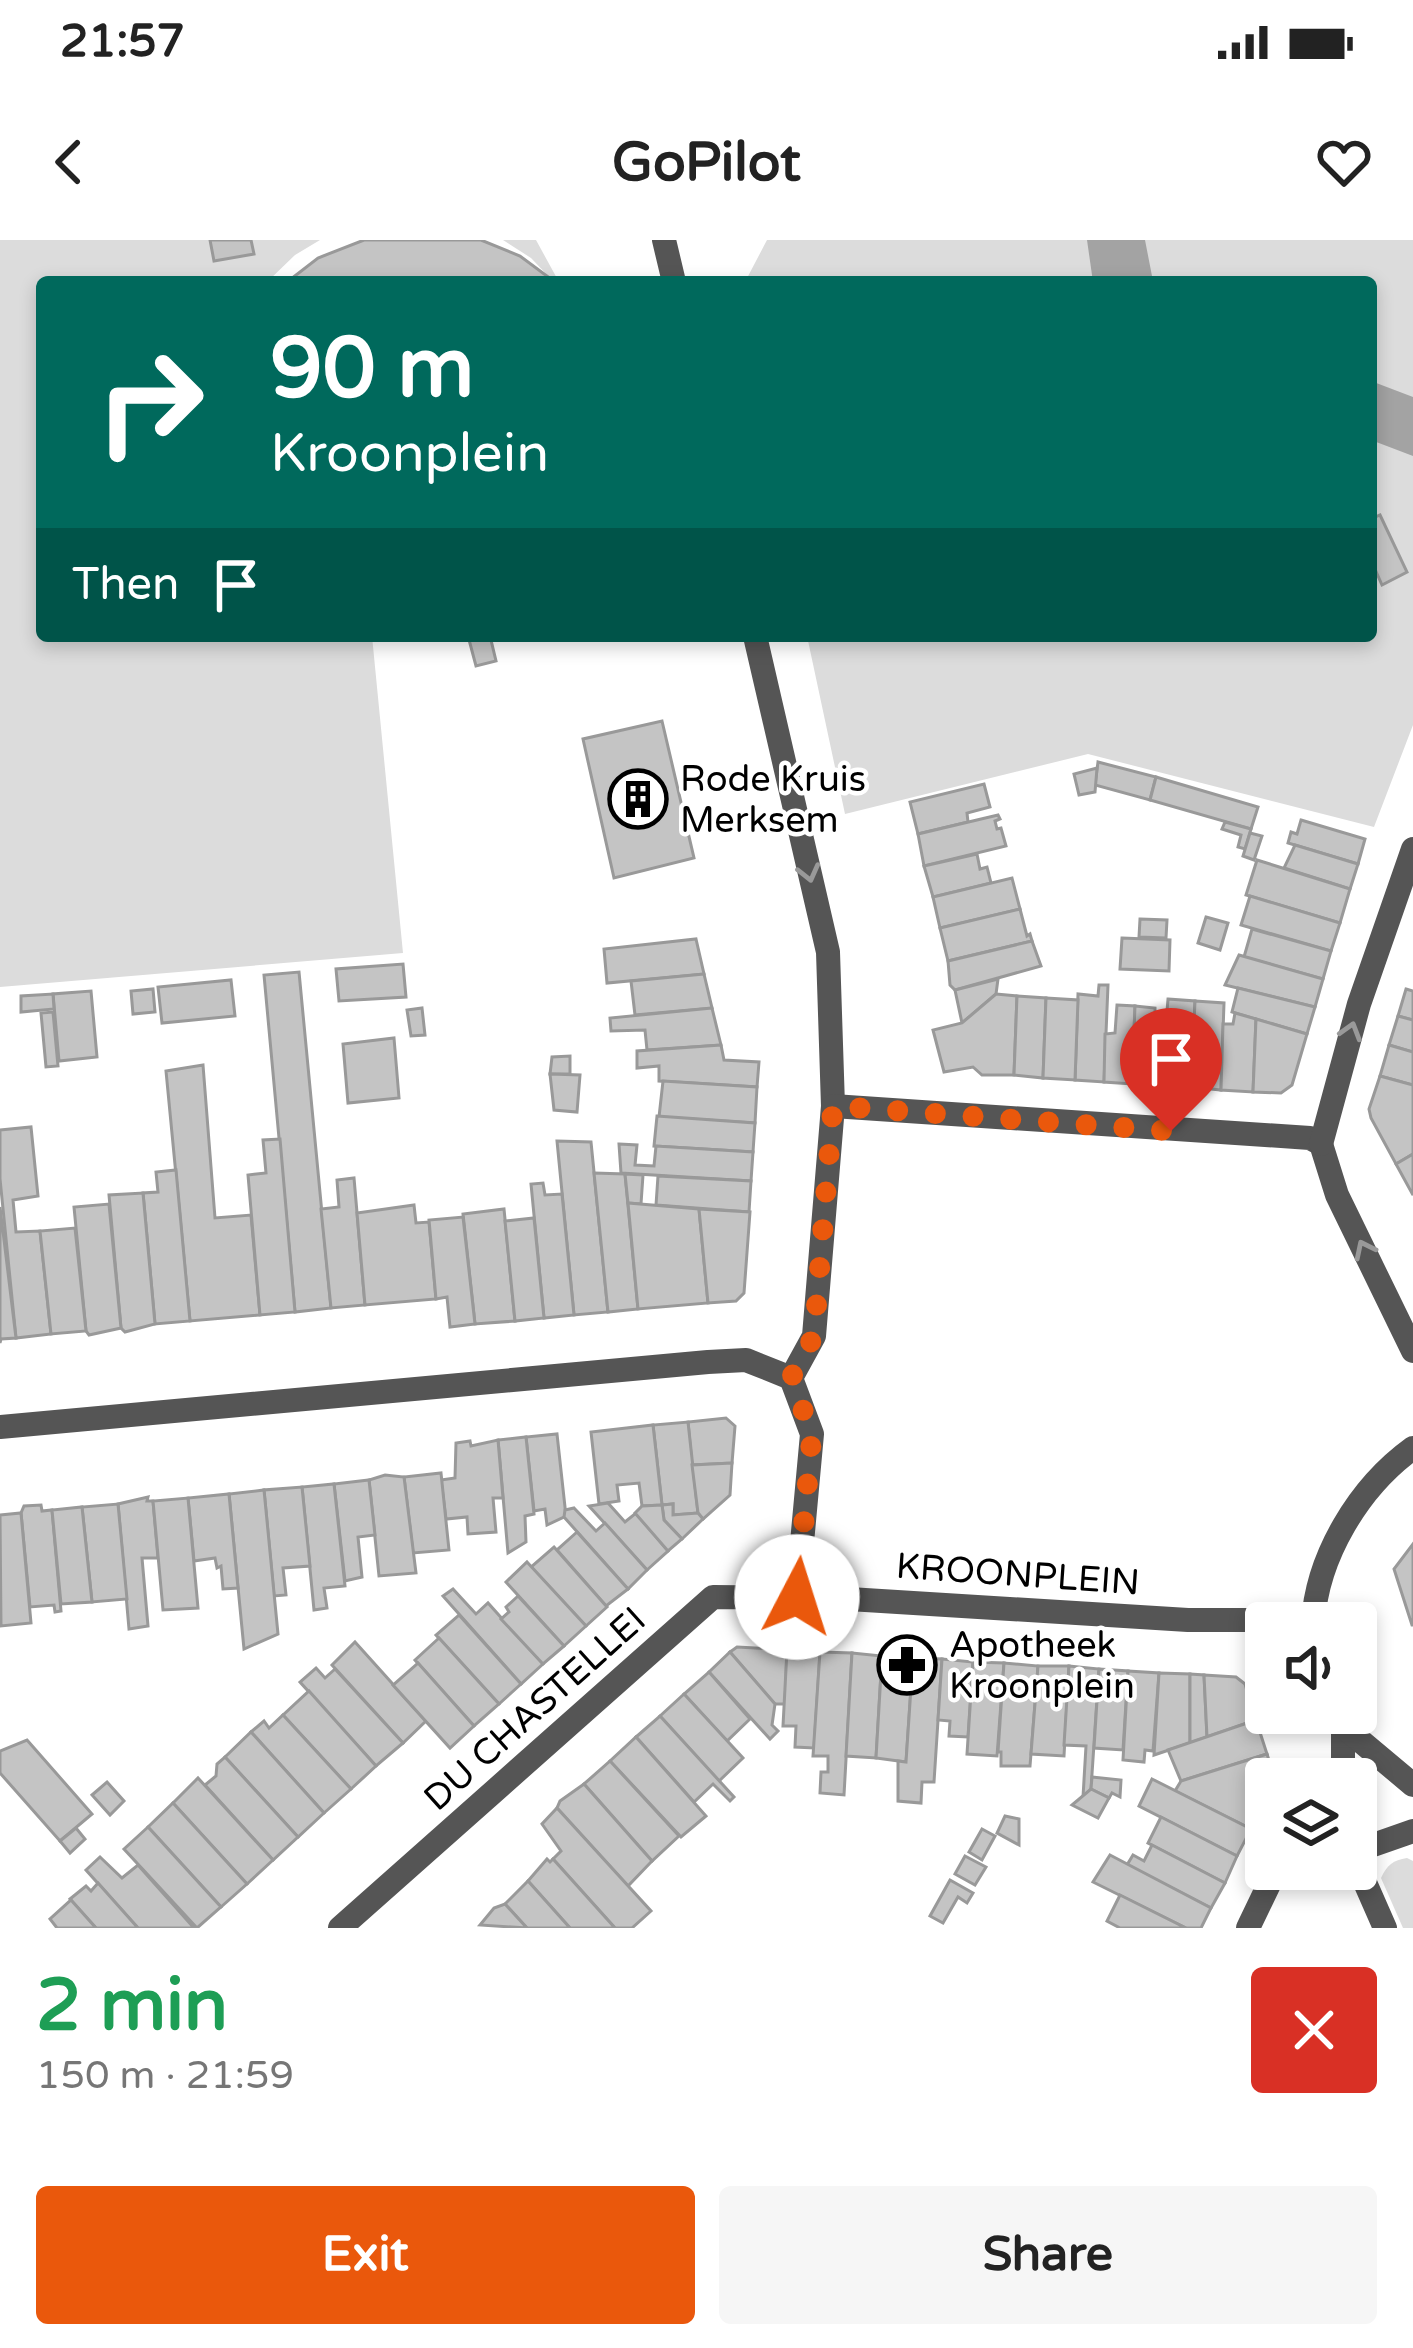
<!DOCTYPE html>
<meta charset="utf-8">
<style>
:root{--surface:#fff;--page:#f6f6f6;--text:#222;--muted:#767676;--accent:#ea580c}
body{margin:0;font-family:"Varela Round",sans-serif;background:var(--page);color:var(--text);height:100vh;display:flex;flex-direction:column;font-size:45px;white-space:nowrap}
*{box-sizing:border-box;margin:0}
p{font-size:39px;color:var(--muted)}
.icon{flex:none;width:66px;height:66px;fill:none;stroke:currentColor;stroke-width:2;stroke-linecap:round;stroke-linejoin:round}
.map{position:relative;height:1688px;overflow:hidden}
.side{display:flex;flex-direction:column;background:var(--surface);flex:1}
.side>*{flex:none}
.top-card{position:absolute;left:36px;top:36px;width:1341px;height:366px;border-radius:12px;box-shadow:0 6px 18px #0003;background:#00695c;color:#fff;overflow:hidden}
.fabs{position:absolute;left:1245px;top:1362px;display:grid;gap:24px}
.fabs a{display:grid;place-items:center;width:132px;height:132px;border-radius:12px;background:var(--surface);box-shadow:0 6px 18px #0003;font-size:60px}
.pin{position:absolute;display:grid;place-items:center;width:102px;height:102px;color:#fff;margin:-123px -51px;border-radius:50% 50% 50% 0;rotate:-45deg;box-shadow:0 0 12px #0007}
.pin .icon{rotate:45deg}
.me{position:absolute;width:132px;margin:-66px;rotate:5deg;stroke-linejoin:round;filter:drop-shadow(0 0 9px #0008)}
.turn{display:flex;align-items:center;gap:42px;height:252px;padding:0 36px;font-size:54px}
.turn .icon{width:156px;height:156px;stroke-width:2.5}
.turn b{display:block;font-size:84px;line-height:102px}
.then{display:flex;align-items:center;height:114px;padding:0 36px;background:#0003;gap:24px;font-size:45px}
.round{display:grid;place-items:center;flex:none;width:126px;height:126px;border-radius:12px;background:var(--page)}
.summary{display:flex;align-items:center;justify-content:space-between;height:204px;padding:0 36px}
h1{font-size:72px;font-weight:700;line-height:90px;color:#1e9e55}
.cta{display:flex;gap:24px;margin-top:auto;padding:24px 36px}
.cta a{flex:1;height:138px;border-radius:12px;background:var(--accent);color:#fff;font-size:48px;font-weight:700;line-height:138px;text-align:center}
.cta a+a{background:var(--page);color:var(--text)}
.status{display:flex;justify-content:space-between;align-items:center;height:84px;padding:0 60px;background:var(--surface);direction:ltr}
.status svg{height:33px;fill:currentColor}
header{display:flex;justify-content:space-between;align-items:center;height:156px;padding:0 36px;background:var(--surface);font-size:54px;font-weight:700}
.map>svg:first-child{display:block}
.green{fill:#dcdcdc}
.water{fill:#a3a3a3}
.building{fill:#c4c4c4;stroke:#999;stroke-width:3}
.lines{fill:none;stroke-linecap:round;stroke-linejoin:round}
.minor{stroke:#555;stroke-width:24}
.oneway{stroke:#999}
.route{stroke:#ea580c;stroke-width:21;stroke-dasharray:0 37.8}
.labels{text-anchor:middle;stroke-width:9;stroke-linejoin:round;paint-order:stroke}
.poi-label{font-size:36px;fill:#000;stroke:#fff;text-anchor:start}
.street-label{font-size:36px;fill:#000;stroke:#fff}
</style>
<div class="status"><b>21:57</b><svg viewBox="0 0 49 12"><path d="M0 12V9h3v3zM5 12V6h3v6zM10 12V3h3v9zM15 12V0h3v12zM26 1h20v11H26zM47 4h2v5h-2z"/></svg></div>
<header><svg class="icon" aria-label="back" viewBox="0 0 24 24"><path d="M15 5l-7 7 7 7"/></svg>GoPilot<svg class="icon" aria-label="heart" viewBox="0 0 24 24"><path d="M12 20l-8-8c-3-5 5-10 8-4 3-6 11-1 8 4z"/></svg></header>
<div class="map">
<svg width="1413" height="1688" viewBox="0 0 1413 1688">
<rect width="100%" height="100%" fill="#fff"/>
<g class="green">
<polygon points="0,0 320,0 295,15 267,42 42,42 42,396 372,396 403,713 0,747"/>
<polygon points="503,0 536,0 559,42 554,42 531,18"/>
<polygon points="767,0 1413,0 1413,485 1374,587 1088,514 845,574 807,396 1371,396 1371,42 745,42"/>
<path d="M1407,1618L1413,1621V1688H1403L1381,1638C1387,1625 1393,1620 1407,1618Z"/>
</g>
<g class="water">
<polygon points="1087,0 1145,0 1152,36 1157,42 1093,42"/>
<polygon points="1371,141 1413,157 1413,216 1371,200"/>
</g>
<g class="building">
<polygon points="210,0 251,0 254,14 214,21"/>
<polygon points="364,0 481,0 520,16 555,42 287,42 318,18"/>
<polygon points="1380,275 1407,332 1382,345 1371,320 1371,279"/>
<polygon points="468,396 490,396 496,421 476,426"/>
<polygon points="662,481 694,618 614,638 583,499"/>
<polygon points="1098,522 1156,537 1150,560 1095,545"/>
<polygon points="1097,528 1095,552 1079,555 1074,534"/>
<polygon points="1156,537 1258,567 1251,589 1150,560"/>
<polygon points="984,544 990,567 967,573 968,582 918,594 910,562"/>
<polygon points="998,575 1000,579 995,581 997,589 1001,588 1006,606 924,626 918,594"/>
<polygon points="1301,580 1365,599 1358,624 1288,603 1291,592 1297,594"/>
<polygon points="1225,582 1251,589 1245,609 1238,607 1241,595 1222,589"/>
<polygon points="1250,593 1262,596 1254,620 1243,616"/>
<polygon points="1295,605 1358,624 1350,649 1284,628"/>
<polygon points="977,614 980,629 987,627 991,643 933,657 924,626"/>
<polygon points="1257,620 1350,649 1340,683 1246,655"/>
<polygon points="1012,638 1020,669 940,688 933,657"/>
<polygon points="1250,656 1340,683 1331,711 1241,685"/>
<polygon points="1020,669 1027,696 1030,694 1032,701 948,721 940,688"/>
<polygon points="1206,677 1228,683 1220,710 1198,703"/>
<polygon points="1140,679 1167,680 1166,698 1139,697"/>
<polygon points="1252,689 1331,711 1323,739 1244,717"/>
<polygon points="1122,698 1170,700 1169,731 1120,729"/>
<polygon points="696,699 704,734 607,743 604,709"/>
<polygon points="1032,701 1041,726 955,750 950,745 948,721"/>
<polygon points="1239,715 1323,739 1315,767 1225,745"/>
<polygon points="403,724 406,757 339,761 336,729"/>
<polygon points="299,732 331,1068 295,1072 264,735"/>
<polygon points="704,734 712,768 635,775 631,741"/>
<polygon points="998,739 996,754 962,783 955,750"/>
<polygon points="231,740 235,776 162,783 158,747"/>
<polygon points="1099,745 1108,745 1104,842 1075,840 1078,754 1098,756"/>
<polygon points="1238,748 1315,767 1307,794 1232,772"/>
<polygon points="153,749 155,772 133,774 131,751"/>
<polygon points="1406,749 1413,751 1413,780 1398,776"/>
<polygon points="91,751 97,817 59,821 53,754"/>
<polygon points="53,754 54,769 21,772 21,756"/>
<polygon points="996,754 1017,756 1014,835 982,835 973,827 944,832 933,790 962,783"/>
<polygon points="1017,756 1046,758 1043,838 1014,835"/>
<polygon points="1046,758 1078,760 1075,840 1043,838"/>
<polygon points="1168,759 1195,761 1191,847 1161,845"/>
<polygon points="1195,761 1224,763 1221,850 1191,847"/>
<polygon points="1117,765 1135,766 1132,844 1104,842 1105,794 1115,793"/>
<polygon points="1135,766 1155,768 1155,796 1164,797 1161,845 1132,844"/>
<polygon points="422,768 425,795 411,796 407,770"/>
<polygon points="712,768 721,805 647,810 645,790 611,791 610,778"/>
<polygon points="53,772 58,826 46,827 41,773"/>
<polygon points="1235,773 1256,779 1253,852 1221,850 1223,784 1233,784"/>
<polygon points="1398,776 1413,780 1413,812 1389,805"/>
<polygon points="1256,779 1307,794 1292,845 1281,853 1253,852"/>
<polygon points="394,798 399,858 348,863 343,804"/>
<polygon points="721,805 724,820 759,822 757,847 659,841 659,826 637,828 637,811"/>
<polygon points="1389,805 1413,812 1413,845 1380,836"/>
<polygon points="570,816 570,834 550,834 552,817"/>
<polygon points="203,825 215,978 251,975 260,1075 190,1081 166,831"/>
<polygon points="550,834 580,835 577,872 554,870"/>
<polygon points="1380,836 1413,845 1413,914 1396,924 1371,878 1369,869"/>
<polygon points="663,841 757,847 755,883 659,877"/>
<polygon points="657,876 755,883 753,912 654,906"/>
<polygon points="31,887 38,956 13,960 16,992 40,991 51,1094 16,1098 0,939 0,890"/>
<polygon points="280,899 295,1072 260,1075 248,935 266,933 263,900"/>
<polygon points="557,901 591,902 608,1072 574,1075"/>
<polygon points="619,904 637,905 635,925 654,926 656,906 753,912 751,941 621,933"/>
<polygon points="1413,914 1413,955 1396,924"/>
<polygon points="176,930 190,1081 155,1084 143,953 158,952 156,932"/>
<polygon points="594,933 625,934 638,1069 608,1072"/>
<polygon points="625,934 643,935 641,964 628,963"/>
<polygon points="658,936 751,941 749,972 656,965"/>
<polygon points="354,938 365,1065 331,1068 321,969 339,967 337,940"/>
<polygon points="543,943 545,955 562,954 574,1075 544,1078 531,944"/>
<polygon points="143,953 155,1084 125,1092 121,1088 109,955"/>
<polygon points="628,963 699,969 708,1063 638,1069"/>
<polygon points="109,964 121,1088 89,1095 86,1091 74,967"/>
<polygon points="414,965 416,983 429,982 436,1059 365,1065 357,973"/>
<polygon points="0,967 16,1098 1,1099 0,1103"/>
<polygon points="504,969 515,1081 475,1084 463,974"/>
<polygon points="699,969 750,972 744,1053 736,1061 708,1063"/>
<polygon points="463,977 475,1084 450,1087 447,1057 436,1059 429,980"/>
<polygon points="534,978 544,1078 515,1081 505,981"/>
<polygon points="75,988 86,1091 51,1094 40,991"/>
<polygon points="726,1178 735,1186 732,1223 692,1225 688,1182"/>
<polygon points="688,1182 698,1273 673,1275 673,1264 662,1265 653,1185"/>
<polygon points="653,1185 662,1265 642,1266 639,1243 617,1245 619,1261 599,1264 591,1192"/>
<polygon points="557,1194 566,1276 547,1285 545,1269 534,1271 526,1197"/>
<polygon points="526,1197 534,1274 525,1276 526,1302 508,1313 498,1200"/>
<polygon points="498,1200 503,1258 493,1258 496,1292 468,1294 467,1277 446,1279 441,1240 455,1238 456,1203 470,1201 471,1206"/>
<polygon points="732,1223 730,1255 703,1279 698,1273 692,1225"/>
<polygon points="441,1233 449,1310 413,1313 404,1237"/>
<polygon points="385,1235 404,1237 416,1333 379,1336 369,1240"/>
<polygon points="369,1240 375,1295 358,1297 362,1337 345,1341 334,1244"/>
<polygon points="334,1244 345,1346 324,1348 327,1368 314,1370 302,1247"/>
<polygon points="302,1247 310,1326 283,1328 286,1355 274,1356 264,1250"/>
<polygon points="264,1250 278,1394 244,1409 229,1254"/>
<polygon points="229,1254 238,1348 223,1349 221,1326 217,1328 215,1318 194,1321 188,1258"/>
<polygon points="148,1257 147,1261 153,1261 158,1318 142,1318 148,1386 129,1389 118,1264"/>
<polygon points="188,1258 198,1368 163,1370 153,1261"/>
<polygon points="608,1263 625,1282 636,1273 668,1311 647,1330 589,1266"/>
<polygon points="118,1264 127,1359 92,1362 82,1267"/>
<polygon points="673,1264 673,1275 698,1273 703,1279 682,1299 664,1280 662,1265"/>
<polygon points="41,1265 42,1271 52,1270 61,1371 55,1372 54,1365 30,1367 21,1273 24,1266"/>
<polygon points="662,1265 664,1280 682,1299 668,1311 635,1273 642,1266"/>
<polygon points="82,1267 92,1362 61,1364 52,1270"/>
<polygon points="574,1268 596,1291 605,1283 647,1330 628,1349 564,1277 565,1270"/>
<polygon points="21,1273 31,1383 1,1386 0,1275"/>
<polygon points="577,1292 628,1349 606,1366 557,1310"/>
<polygon points="1413,1304 1413,1385 1412,1385 1394,1329"/>
<polygon points="554,1307 607,1367 586,1386 531,1327"/>
<polygon points="527,1322 586,1386 564,1406 506,1342"/>
<polygon points="453,1349 476,1374 488,1363 543,1424 521,1444 443,1356"/>
<polygon points="518,1356 564,1406 543,1424 501,1379 509,1372 506,1367"/>
<polygon points="459,1375 521,1444 499,1464 436,1395"/>
<polygon points="439,1398 499,1464 474,1486 415,1420"/>
<polygon points="355,1402 426,1481 403,1503 332,1425"/>
<polygon points="737,1407 787,1410 785,1464 775,1464 730,1412"/>
<polygon points="787,1410 820,1412 814,1508 795,1507 796,1486 783,1486"/>
<polygon points="730,1412 775,1464 772,1485 778,1491 770,1499 709,1432"/>
<polygon points="820,1412 852,1413 844,1555 820,1553 821,1532 828,1532 828,1516 813,1516"/>
<polygon points="852,1413 882,1416 876,1518 846,1516"/>
<polygon points="882,1416 913,1418 906,1522 876,1518"/>
<polygon points="913,1418 942,1419 934,1542 922,1542 921,1563 898,1561 898,1521 906,1522"/>
<polygon points="942,1419 973,1422 968,1497 949,1496 950,1481 938,1480"/>
<polygon points="973,1422 1004,1423 997,1516 967,1514"/>
<polygon points="418,1423 474,1486 450,1508 393,1445"/>
<polygon points="1004,1423 1038,1426 1030,1526 1001,1526 1001,1512 998,1512"/>
<polygon points="1038,1426 1069,1426 1064,1516 1031,1514"/>
<polygon points="1069,1426 1099,1429 1091,1549 1083,1557 1086,1506 1064,1505"/>
<polygon points="316,1428 325,1438 335,1429 403,1503 376,1526 300,1442"/>
<polygon points="1099,1429 1128,1431 1123,1510 1094,1508"/>
<polygon points="1128,1431 1159,1433 1153,1511 1145,1510 1144,1522 1123,1520"/>
<polygon points="709,1432 750,1479 727,1501 684,1454"/>
<polygon points="1159,1433 1190,1434 1190,1503 1154,1515"/>
<polygon points="1190,1434 1204,1435 1207,1497 1190,1503"/>
<polygon points="1204,1435 1236,1437 1245,1444 1256,1480 1207,1497"/>
<polygon points="309,1451 376,1526 351,1549 283,1475"/>
<polygon points="684,1454 743,1518 719,1541 660,1476"/>
<polygon points="283,1475 351,1549 324,1573 251,1492 264,1481 269,1488"/>
<polygon points="660,1476 734,1557 730,1561 713,1544 694,1562 636,1497"/>
<polygon points="1256,1480 1267,1514 1181,1541 1168,1510"/>
<polygon points="251,1492 324,1573 298,1597 225,1517"/>
<polygon points="636,1497 706,1576 681,1597 610,1521"/>
<polygon points="27,1500 92,1574 60,1601 0,1533 0,1511"/>
<polygon points="1267,1514 1275,1539 1266,1539 1266,1561 1251,1589 1175,1551 1181,1541"/>
<polygon points="225,1517 298,1597 273,1620 205,1545 216,1536 217,1524"/>
<polygon points="610,1521 679,1596 652,1621 584,1544"/>
<polygon points="1092,1537 1121,1540 1120,1557 1112,1553 1109,1558 1091,1549"/>
<polygon points="198,1538 273,1620 247,1644 173,1563"/>
<polygon points="1152,1539 1251,1589 1237,1616 1139,1566"/>
<polygon points="107,1542 124,1561 110,1575 92,1555"/>
<polygon points="584,1544 652,1621 628,1646 557,1568 560,1561"/>
<polygon points="1091,1549 1109,1558 1098,1578 1072,1565"/>
<polygon points="173,1563 247,1644 221,1667 148,1587"/>
<polygon points="557,1568 651,1671 632,1688 615,1688 553,1619 561,1611 542,1584"/>
<polygon points="1005,1576 1019,1579 1019,1605 997,1593"/>
<polygon points="1161,1577 1237,1616 1225,1643 1148,1603"/>
<polygon points="148,1587 221,1667 197,1688 124,1609"/>
<polygon points="76,1588 85,1599 70,1613 60,1601"/>
<polygon points="982,1589 995,1596 982,1620 969,1612"/>
<polygon points="1152,1605 1225,1643 1211,1668 1127,1625 1133,1615 1144,1621"/>
<polygon points="1110,1615 1211,1668 1201,1688 1186,1688 1093,1642"/>
<polygon points="965,1616 986,1627 975,1645 955,1634"/>
<polygon points="100,1617 122,1638 138,1625 194,1688 138,1688 86,1630"/>
<polygon points="547,1619 550,1622 553,1619 615,1688 570,1688 528,1641"/>
<polygon points="950,1640 973,1653 967,1663 958,1657 943,1683 930,1676"/>
<polygon points="528,1641 570,1688 527,1688 505,1664"/>
<polygon points="98,1643 138,1688 96,1688 70,1659 86,1646 91,1651"/>
<polygon points="1120,1655 1186,1688 1120,1688 1107,1681"/>
<polygon points="71,1660 96,1688 57,1688 50,1679"/>
<polygon points="505,1664 527,1688 480,1685 494,1668"/>
</g>
<g class="lines">
<g class="minor">
<polyline points="664,0 674,42"/>
<polyline points="755,396 828,712 833,866 814,1096 791,1138 812,1194 797,1357"/>
<polyline points="833,866 1310,898 1321,904 1337,955 1413,1111"/>
<polyline points="1321,904 1359,764 1413,609"/>
<polyline points="0,1187 708,1122 746,1120 791,1138"/>
<path d="M1313,1383C1317,1316 1359,1247 1413,1208"/>
<polyline points="1343,1481 1343,1539"/>
<polyline points="1345,1488 1413,1545"/>
<polyline points="1356,1611 1413,1591"/>
<polyline points="1356,1622 1385,1688"/>
<polyline points="340,1688 713,1357 833,1358 1188,1380 1312,1380"/>
<polyline points="1248,1688 1272,1638 1298,1629"/>
</g>
</g>
<defs><path id="oneway-chevron" d="M-2-3.5L2.5 0L-2 3.5" fill="none" stroke-width="1.6" stroke-linecap="round" stroke-linejoin="round" transform="scale(3)"/></defs>
<g class="oneway">
<use href="#oneway-chevron" transform="translate(809 633) rotate(76)"/>
<use href="#oneway-chevron" transform="translate(1351 791) rotate(-73)"/>
<use href="#oneway-chevron" transform="translate(1364 1009) rotate(-116)"/>
</g>
<g class="lines">
<polyline class="route" points="797,1357 812,1194 791,1138 814,1096 833,866 1171,891"/>
</g>
<defs>
<symbol id="building-ring" viewBox="-11 -11 22 22"><circle r="9.5" fill="#fff" stroke="#000" stroke-width="1.5"/><path d="M-4-6H4V6H1V3H-1V6H-4ZM-2.5-4.3h1.7v1.8h-1.7ZM.8-4.3h1.7v1.8H.8ZM-2.5-1h1.7V.8h-1.7ZM.8-1h1.7V.8H.8Z" fill="#000"/></symbol>
<symbol id="pharmacy-ring" viewBox="-11 -11 22 22"><circle r="9.5" fill="#fff" stroke="#000" stroke-width="1.5"/><path d="M-2-6h4v4h4v4h-4v4h-4v-4h-4v-4h4Z" fill="#000"/></symbol>
</defs>
<g fill-rule="evenodd">
<use href="#building-ring" x="605" y="526" width="66" height="66"/>
<use href="#pharmacy-ring" x="874" y="1392" width="66" height="66"/>
</g>
<g class="labels">
<g class="poi-label">
<text x="680" y="551">Rode Kruis<tspan x="680" dy="41">Merksem</tspan></text>
<text x="949" y="1417">Apotheek<tspan x="949" dy="41">Kroonplein</tspan></text>
</g>
<g class="street-label">
<text transform="translate(1018 1333) rotate(4)" y="13">KROONPLEIN</text>
<text transform="translate(534 1468) rotate(-42)" y="13">DU CHASTELLEI</text>
</g>
</g>
</svg>
<div class="fabs">
<a><svg class="icon" aria-label="sound" viewBox="0 0 24 24"><path d="M4 9h4l5-4v14l-5-4H4zM17 9q2 3 0 6"/></svg></a>
<a><svg class="icon" aria-label="layers" viewBox="0 0 24 24"><path d="M12 4l9 5-9 5-9-5zM3 14l9 5 9-5"/></svg></a>
</div>
<div class="pin" style="left:1171px;top:891px;background:#d93025"><svg class="icon" aria-label="arrive" viewBox="0 0 24 24"><path d="M6 21V4h12l-3 4 3 4H6"/></svg></div>
<svg class="me" style="left:797px;top:1357px" viewBox="-20 -20 40 40"><circle r="19" fill="#fff"/><path d="M0-13L10 11 0 6-10 11z" fill="#ea580c"/></svg>
<div class="top-card">
<div class="turn"><svg class="icon" aria-label="right" viewBox="0 0 24 24"><path d="M7 20v-9h11M14 6l5 5-5 5"/></svg><div><b>90 m</b>Kroonplein</div></div>
<div class="then">Then<svg class="icon" aria-label="arrive" viewBox="0 0 24 24"><path d="M6 21V4h12l-3 4 3 4H6"/></svg></div>
</div>
</div>
<section class="side">
<div class="summary"><div><h1>2 min</h1><p>150 m · 21:59</p></div><a class="round" style="background:#d93025;color:#fff"><svg class="icon" aria-label="close" viewBox="0 0 24 24"><path d="M6 6l12 12M18 6L6 18"/></svg></a></div>
<div class="cta"><a>Exit</a><a>Share</a></div>
</section>
